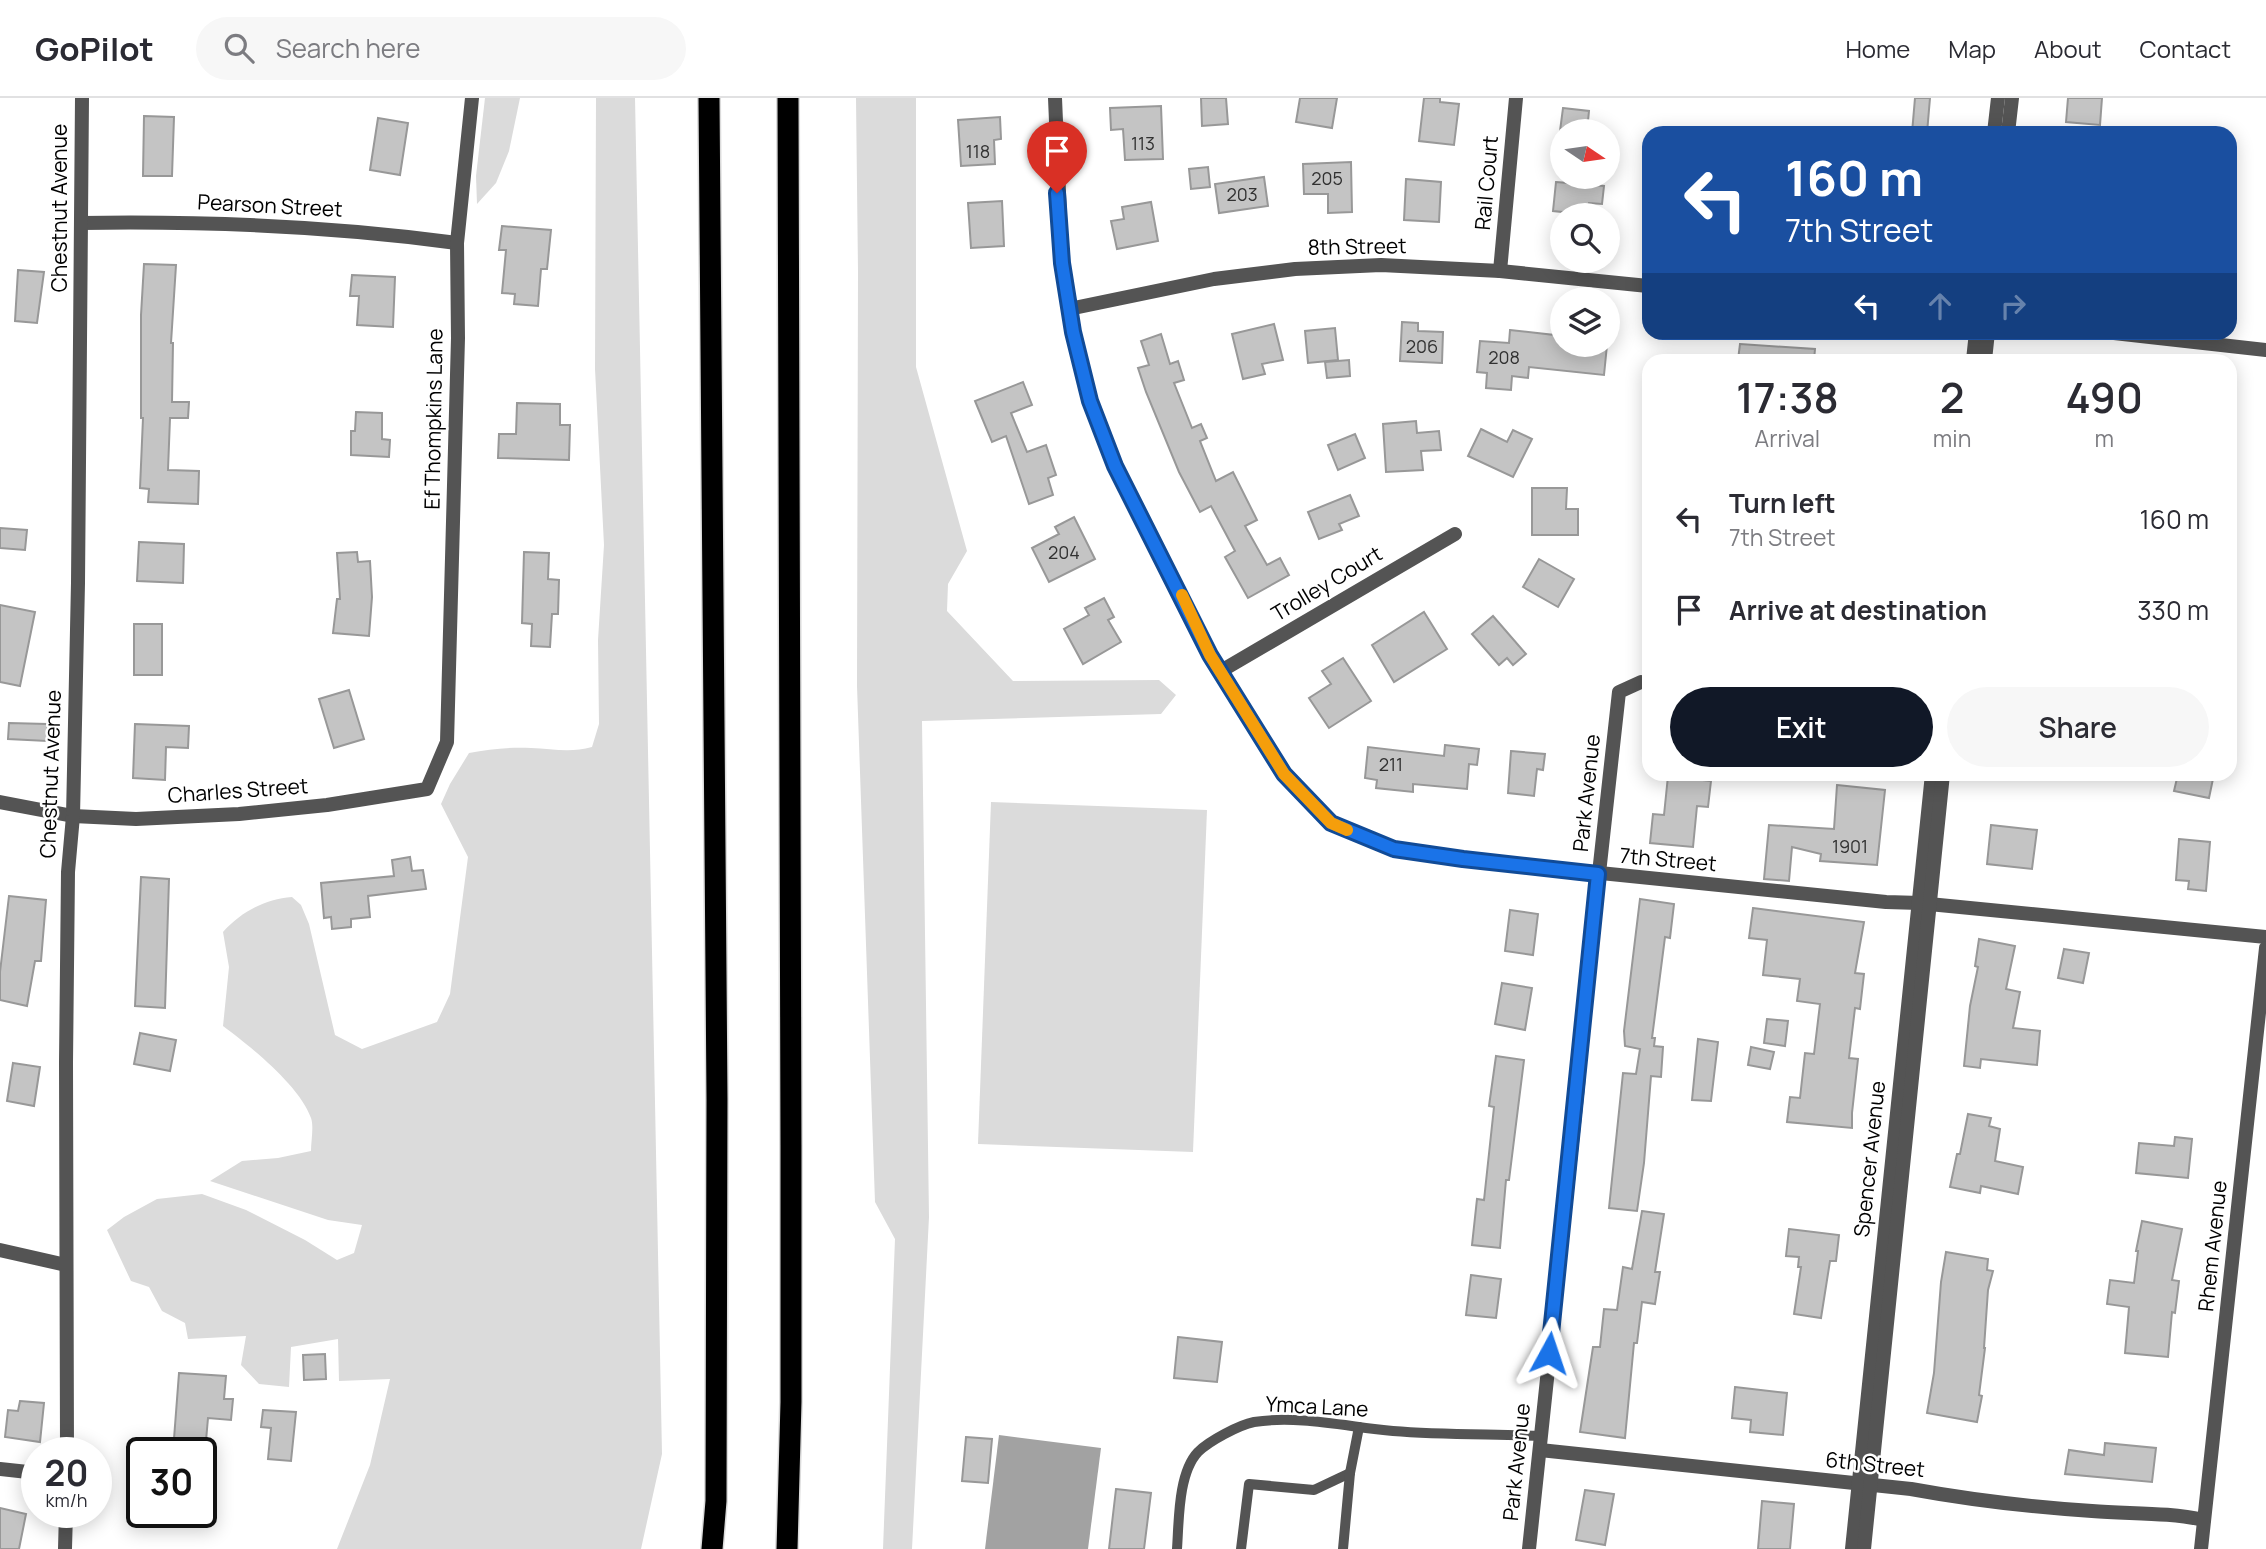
<!DOCTYPE html>
<style>
:root{--surface:#fff;--page:#f7f7f7;--text:#2b2b33;--muted:#7c7c81;--line:#e1e1e2;--accent:#111827}
body{margin:0;font-family:Manrope,sans-serif;background:var(--page);color:var(--text);height:100vh;display:flex;flex-direction:column;font-size:26px;white-space:nowrap}
*{box-sizing:border-box;margin:0}
p{font-size:23px;color:var(--muted)}
.icon{flex:none;width:38px;height:38px;fill:none;stroke:currentColor;stroke-width:2;stroke-linecap:round;stroke-linejoin:round}
.map{position:relative;flex:1;overflow:hidden}
.panel{position:absolute;left:1642px;top:256px;width:595px;height:427px;display:flex;flex-direction:column;background:var(--surface);border-radius:21px;box-shadow:0 4px 18px #0003}
.panel>*{flex:none}
.banner{position:absolute;left:1642px;top:28px;width:595px;height:214px;border-radius:21px;box-shadow:0 4px 18px #0003;background:#1a4fa0;color:#fff;overflow:hidden}
.needle{width:46px;rotate:103deg}
.tools{position:absolute;left:1550px;top:21px;display:grid;gap:14px}
.tools a{display:grid;place-items:center;width:70px;height:70px;border-radius:50%;background:var(--surface);box-shadow:0 4px 18px #0003;font-size:35px}
.speed{position:absolute;left:21px;top:1339px;display:flex;gap:14px;font-size:35px;font-weight:700;text-align:center}
.speed>*{display:grid;place-content:center;width:91px;height:91px;border-radius:50%;background:var(--surface);box-shadow:0 4px 18px #0003;line-height:1}
.speed small{font-size:18px;font-weight:400}
.speed .limit{border:4px solid #111;border-radius:10px;background:#fff;color:#111}
.pin{position:absolute;display:grid;place-items:center;width:60px;height:60px;color:#fff;margin:-72px -30px;border-radius:50% 50% 50% 0;rotate:-45deg;box-shadow:0 0 7px #0007}
.pin .icon{rotate:45deg}
.me{position:absolute;width:77px;margin:-38px;rotate:5deg;stroke-linejoin:round;filter:drop-shadow(0 0 5px #0008)}
.turn{display:flex;align-items:center;gap:24px;height:147px;padding:0 28px;font-size:32px}
.turn .icon{width:91px;height:91px;stroke-width:2.5}
.turn b{display:block;font-size:49px;line-height:60px}
.lanes{display:flex;align-items:center;height:66px;padding:0 28px;background:#0003;justify-content:center;gap:35px;direction:ltr}
.lanes .off{opacity:.35}
.eta{display:flex;justify-content:space-evenly;align-items:center;height:119px;text-align:center}
.eta b{font-size:42px;font-weight:600;line-height:49px}
.action{display:flex;gap:14px;margin-top:auto;padding:14px 28px}
.action a{flex:1;height:80px;border-radius:42px;background:var(--accent);color:#fff;font-size:28px;font-weight:600;line-height:80px;text-align:center}
.action a+a{background:var(--page);color:var(--text)}
ul{padding:0;list-style:none}
li{display:flex;align-items:center;gap:21px;height:91px;padding:0 28px}
li div{flex:1}
li b{display:block;font-size:26px}
li em{font-style:normal}
header{display:flex;align-items:center;gap:42px;box-sizing:border-box;height:98px;padding:0 35px;background:var(--surface);border-bottom:2px solid var(--line)}
header strong{font-size:33px}
nav{display:flex;gap:38px;margin-inline-start:auto;font-size:24px}
.search{width:490px;height:63px;background:var(--page);display:flex;align-items:center;gap:18px;box-sizing:border-box;padding:0 24px;border-radius:38px;color:var(--muted);font-size:26px}
.map>svg:first-child{display:block}
.green{fill:#dbdbdb}
.water{fill:#a2a2a2}
.building{fill:#c4c4c4;stroke:#989898;stroke-width:2}
.lines{fill:none;stroke-linecap:round;stroke-linejoin:round}
.highway-casing{stroke:#dbdbdb;stroke-width:24}
.lane{stroke:#545454;stroke-width:10}
.street{stroke:#545454;stroke-width:14}
.highway{stroke:#000;stroke-width:21}
.route-casing{stroke:#114b97;stroke-width:18}
.route{stroke:#1a73e8;stroke-width:12}
.slow{stroke:#f59e0b;stroke-width:12}
.labels{text-anchor:middle;stroke-width:5;stroke-linejoin:round;paint-order:stroke}
.number-label{font-size:18px;fill:#313131}
.street-label{font-size:21px;fill:#000;stroke:#fff}
</style>
<header>
<strong>GoPilot</strong>
<div class="search"><svg class="icon" aria-label="search" viewBox="0 0 24 24"><circle cx="10" cy="10" r="6"/><path d="M15 15l6 6"/></svg>Search here</div>
<nav><a>Home</a><a>Map</a><a>About</a><a>Contact</a></nav>
</header>
<div class="map">
<svg width="2266" height="1451" viewBox="0 0 2266 1451">
<rect width="100%" height="100%" fill="#fff"/>
<g class="green">
<polygon points="485,0 520,0 509,53 496,85 477,106 476,78"/>
<path d="M596,0H635L662,1356L641,1451H337L370,1367L390,1281L339,1283L338,1241L291,1249L289,1289L259,1286L241,1267L246,1238L188,1241L185,1225L162,1213L149,1189L131,1183L107,1132L124,1119L157,1101L202,1096L246,1112L305,1142L337,1162L354,1155L362,1127L328,1122L210,1083L242,1063L278,1060L311,1053C311,1043 314,1029 311,1020C300,988 250,948 223,928L229,869L223,834C241,814 265,801 292,799L301,807L309,826L335,937L362,951L437,924L450,896L468,759L441,706L450,686L469,655C490,651 510,649 531,650C553,651 571,655 592,649L599,626L598,542L604,447L595,271Z"/>
<polygon points="856,0 916,0 916,269 967,453 948,486 947,513 1013,583 1159,582 1176,597 1161,616 922,623 929,1119 912,1451 883,1451 895,1141 875,1104 857,588 858,173"/>
<polygon points="991,704 1207,712 1193,1054 978,1046"/>
</g>
<polygon class="water" points="999,1337 1101,1350 1088,1451 985,1451"/>
<g class="building">
<polygon points="1201,0 1226,0 1228,26 1202,28"/>
<polygon points="1300,0 1337,0 1332,30 1296,24"/>
<polygon points="1424,0 1440,0 1440,4 1459,6 1454,47 1419,43"/>
<polygon points="1915,0 1930,0 1927,35 1912,35"/>
<polygon points="2068,0 2102,0 2100,27 2066,24"/>
<polygon points="1161,8 1163,61 1125,62 1123,31 1111,32 1110,10"/>
<polygon points="1563,10 1589,13 1587,33 1560,33"/>
<polygon points="144,18 174,19 172,78 143,78"/>
<polygon points="1000,19 1001,41 994,42 995,66 961,68 958,22"/>
<polygon points="378,20 408,25 400,77 370,72"/>
<polygon points="1351,64 1352,114 1328,115 1328,96 1304,96 1303,66"/>
<polygon points="1208,69 1210,89 1191,91 1189,71"/>
<polygon points="1264,79 1268,108 1219,115 1215,86"/>
<polygon points="1406,81 1441,84 1439,124 1404,122"/>
<polygon points="1556,84 1604,88 1602,106 1589,105 1587,117 1562,117 1562,114 1553,113"/>
<polygon points="1002,103 1004,148 971,150 968,105"/>
<polygon points="1151,104 1158,143 1117,151 1111,123 1124,121 1122,109"/>
<polygon points="502,128 551,132 547,171 541,171 538,208 514,206 515,196 502,195 506,152 499,152"/>
<polygon points="144,166 176,167 171,245 173,245 172,304 189,304 188,320 170,320 168,372 199,373 198,406 148,404 149,391 140,390 143,320 141,320 141,217"/>
<polygon points="18,172 44,174 37,225 15,223"/>
<polygon points="352,177 395,179 393,229 357,227 359,198 350,198"/>
<polygon points="1402,224 1418,225 1418,233 1443,234 1442,265 1400,263"/>
<polygon points="1274,226 1283,262 1262,266 1265,276 1243,281 1232,236"/>
<polygon points="1335,230 1338,262 1308,265 1305,233"/>
<polygon points="1510,232 1563,238 1563,247 1607,247 1604,277 1529,269 1528,280 1512,278 1511,292 1486,290 1487,275 1477,274 1480,243 1509,245"/>
<polygon points="1161,236 1170,266 1178,263 1184,282 1174,285 1192,330 1201,326 1207,340 1200,343 1216,383 1233,374 1257,422 1245,428 1267,467 1280,460 1289,477 1248,500 1225,459 1235,453 1211,408 1200,414 1179,374 1146,294 1138,270 1149,267 1141,243"/>
<polygon points="1740,246 1815,251 1814,262 1738,262"/>
<polygon points="1349,262 1350,278 1327,280 1325,264"/>
<polygon points="1023,284 1032,307 1011,315 1027,354 1046,347 1056,377 1048,380 1053,397 1029,406 1006,338 992,344 975,303"/>
<polygon points="517,305 560,306 560,327 570,327 569,362 498,360 499,336 516,336"/>
<polygon points="356,314 382,315 382,341 390,342 389,359 351,357 351,333 355,333"/>
<polygon points="1416,323 1417,335 1439,333 1441,352 1421,353 1423,372 1386,374 1383,326"/>
<polygon points="1481,331 1507,344 1513,332 1532,341 1513,379 1468,358"/>
<polygon points="1355,336 1365,360 1338,372 1328,347"/>
<polygon points="1532,390 1567,390 1566,411 1578,411 1578,437 1532,437"/>
<polygon points="1350,397 1359,418 1339,426 1342,432 1319,441 1308,414"/>
<polygon points="1074,419 1095,461 1049,484 1032,450 1059,436 1055,429"/>
<polygon points="0,430 27,432 25,452 0,450"/>
<polygon points="139,444 184,446 183,485 137,483"/>
<polygon points="357,454 358,464 370,463 372,499 369,538 333,535 337,501 340,501 337,455"/>
<polygon points="524,454 549,455 548,481 559,482 558,516 552,516 550,549 531,548 532,526 522,525"/>
<polygon points="1539,461 1574,481 1558,509 1523,489"/>
<polygon points="1104,500 1114,519 1108,522 1121,544 1083,566 1064,531 1089,517 1085,510"/>
<polygon points="0,507 35,514 20,588 0,584"/>
<polygon points="1424,514 1447,551 1394,584 1372,547"/>
<polygon points="1493,518 1526,556 1513,567 1507,560 1499,567 1472,536"/>
<rect x="134" y="526" width="28" height="51"/>
<polygon points="1343,560 1371,603 1329,630 1309,600 1331,586 1322,573"/>
<polygon points="349,592 364,641 334,650 319,601"/>
<polygon points="9,625 47,626 47,643 8,641"/>
<polygon points="135,626 189,628 188,650 166,649 165,682 133,680"/>
<polygon points="1445,647 1479,651 1477,667 1469,666 1467,691 1413,686 1413,694 1376,690 1377,682 1365,680 1368,649 1444,658"/>
<polygon points="1511,653 1545,656 1543,672 1537,671 1534,698 1508,695"/>
<polygon points="2178,676 2214,676 2209,700 2174,693"/>
<polygon points="1668,678 1711,683 1708,709 1697,708 1693,749 1650,745 1653,716 1664,717"/>
<polygon points="1837,687 1885,692 1877,767 1820,763 1821,756 1792,749 1789,783 1764,781 1769,727 1834,731"/>
<polygon points="1991,727 2037,732 2032,771 1987,766"/>
<polygon points="2179,741 2210,744 2206,793 2188,791 2189,783 2176,782"/>
<polygon points="410,759 412,773 423,772 426,791 368,798 370,819 351,821 351,829 332,831 331,819 324,820 321,785 394,778 392,762"/>
<polygon points="141,779 169,781 165,910 135,908"/>
<polygon points="9,798 46,802 41,863 35,863 27,908 0,902 0,874"/>
<polygon points="1640,801 1674,806 1670,840 1665,839 1652,940 1655,940 1654,948 1663,949 1661,979 1651,978 1644,1065 1637,1113 1609,1110 1623,975 1636,976 1640,951 1625,948 1624,933"/>
<polygon points="1753,810 1864,824 1855,875 1864,876 1860,911 1855,910 1849,960 1858,961 1852,1015 1852,1030 1787,1024 1790,999 1800,1000 1805,955 1814,956 1820,906 1797,903 1800,881 1763,877 1767,842 1749,840"/>
<polygon points="1510,812 1538,816 1533,857 1505,853"/>
<polygon points="1979,841 2015,848 2006,891 2020,894 2013,930 2040,933 2037,967 1981,961 1980,970 1964,968 1970,908 1978,869 1975,868"/>
<polygon points="2064,851 2089,855 2083,885 2058,880"/>
<polygon points="1502,885 1532,890 1525,932 1495,926"/>
<polygon points="1767,921 1788,923 1785,948 1764,945"/>
<polygon points="140,935 176,942 170,973 134,966"/>
<polygon points="1698,941 1718,944 1711,1003 1692,1002"/>
<polygon points="1751,949 1774,954 1770,971 1748,967"/>
<polygon points="1496,958 1524,962 1509,1082 1506,1082 1500,1150 1472,1147 1477,1101 1484,1102 1494,1009 1489,1008"/>
<polygon points="13,965 40,969 34,1008 7,1003"/>
<polygon points="1968,1016 1991,1020 1989,1028 2000,1031 1995,1063 2023,1069 2018,1096 1981,1088 1980,1095 1950,1089 1957,1056 1960,1056"/>
<polygon points="2175,1039 2192,1041 2188,1080 2136,1075 2139,1045 2174,1048"/>
<polygon points="1642,1113 1664,1116 1655,1174 1660,1174 1655,1206 1642,1204 1637,1245 1634,1245 1625,1340 1580,1334 1593,1249 1600,1249 1604,1211 1617,1212 1623,1169 1632,1171"/>
<polygon points="2142,1123 2182,1131 2172,1182 2179,1183 2175,1215 2172,1214 2168,1259 2125,1255 2129,1209 2107,1206 2110,1182 2134,1185 2138,1153 2136,1153"/>
<polygon points="1789,1131 1839,1137 1836,1163 1830,1163 1821,1220 1794,1216 1801,1169 1798,1169 1799,1159 1786,1158"/>
<polygon points="1946,1154 1988,1161 1987,1172 1993,1173 1988,1192 1984,1250 1985,1250 1979,1297 1982,1298 1977,1324 1927,1315 1934,1275 1941,1184"/>
<polygon points="1471,1177 1501,1181 1496,1220 1466,1217"/>
<polygon points="1178,1239 1222,1244 1217,1284 1174,1280"/>
<polygon points="325,1256 326,1281 304,1282 303,1257"/>
<polygon points="179,1275 226,1278 224,1301 233,1301 231,1322 208,1320 205,1354 173,1354"/>
<polygon points="1735,1289 1787,1295 1783,1337 1750,1334 1751,1322 1732,1320"/>
<polygon points="20,1303 44,1305 40,1344 5,1339 8,1312 18,1313"/>
<polygon points="263,1312 296,1314 291,1363 268,1361 271,1330 261,1329"/>
<polygon points="966,1339 992,1341 988,1385 962,1383"/>
<polygon points="2105,1345 2156,1350 2152,1384 2065,1376 2069,1352 2104,1357"/>
<polygon points="1116,1391 1151,1395 1144,1451 1109,1451"/>
<polygon points="1585,1392 1614,1396 1605,1447 1576,1442"/>
<polygon points="1762,1403 1794,1406 1790,1451 1758,1451"/>
<polygon points="0,1410 26,1416 19,1451 0,1451"/>
</g>
<g class="lines">
<defs>
<g id="highway">
<polyline points="709,0 717,1001 716,1403 712,1451"/>
<polyline points="787,1451 791,1304 791,1047 788,0"/>
</g>
</defs>
<use href="#highway" class="highway-casing"/>
<g class="lane">
<path d="M1177,1451C1179,1423 1178,1375 1198,1354C1209,1343 1239,1327 1254,1324C1299,1317 1348,1329 1393,1333C1442,1337 1492,1336 1542,1338"/>
<polyline points="1241,1451 1249,1386 1314,1392 1350,1375"/>
<polyline points="1343,1451 1350,1375 1359,1329"/>
</g>
<g class="street">
<polyline points="1055,0 1062,165 1069,211 1090,303 1115,368 1210,557 1284,676 1331,725 1394,751 1463,761 1886,804 1920,805"/>
<polyline points="1994,35 1998,0"/>
<polyline points="2008,35 2012,0"/>
<path d="M81,125C207,123 332,128 457,145"/>
<polyline points="1500,173 1516,0"/>
<polyline points="1069,211 1214,181 1295,171 1381,167 1500,173 1648,188"/>
<polyline points="2105,234 2266,252"/>
<polyline points="1973,262 1976,234"/>
<polyline points="1985,262 1988,234"/>
<polyline points="1221,573 1455,436"/>
<polyline points="0,704 73,718 136,721 239,716 327,707 427,691 447,644 458,240 457,145 472,0"/>
<polyline points="1929,806 2266,839"/>
<polyline points="0,1152 66,1167"/>
<path d="M1540,1352L1911,1391C1971,1402 2032,1409 2092,1413C2130,1416 2168,1414 2204,1422"/>
<polyline points="67,1354 66,964 68,774 73,718 78,485 82,0"/>
<polyline points="0,1371 37,1375"/>
<polyline points="65,1451 66,1414"/>
<polyline points="1529,1451 1578,988 1584,911 1619,594 1641,584"/>
<polyline points="1852,1451 1932,676"/>
<polyline points="1864,1451 1943,676"/>
<polyline points="2201,1451 2266,850"/>
</g>
<use href="#highway" class="highway"/>
</g>
<g class="lines">
<defs>
<polyline id="route" points="1057,95 1062,165 1073,234 1090,303 1115,368 1210,557 1284,676 1331,725 1394,751 1463,761 1598,776 1549,1255"/>
</defs>
<use href="#route" class="route-casing"/>
<use href="#route" class="route"/>
<polyline class="slow" points="1182,497 1210,557 1284,676 1331,725 1347,732"/>
</g>
<g class="labels">
<g class="number-label">
<text x="1143" y="52">113</text>
<text x="978" y="60">118</text>
<text x="1327" y="87">205</text>
<text x="1242" y="103">203</text>
<text x="1422" y="255">206</text>
<text x="1504" y="266">208</text>
<text x="1064" y="461">204</text>
<text x="1391" y="673">211</text>
<text x="1850" y="755">1901</text>
</g>
<g class="street-label">
<text transform="translate(1487 85) rotate(-85)" y="7">Rail Court</text>
<text transform="translate(270 108) rotate(3)" y="7">Pearson Street</text>
<text transform="translate(60 110) rotate(-90)" y="7">Chestnut Avenue</text>
<text transform="translate(1357 149) rotate(-1)" y="7">8th Street</text>
<text transform="translate(434 321) rotate(-89)" y="7">Ef Thompkins Lane</text>
<text transform="translate(1327 486) rotate(-31)" y="7">Trolley Court</text>
<text transform="translate(51 676) rotate(-88)" y="7">Chestnut Avenue</text>
<text transform="translate(238 693) rotate(-4)" y="7">Charles Street</text>
<text transform="translate(1587 695) rotate(-84)" y="7">Park Avenue</text>
<text transform="translate(1668 762) rotate(5)" y="7">7th Street</text>
<text transform="translate(1870 1061) rotate(-84)" y="7">Spencer Avenue</text>
<text transform="translate(2213 1148) rotate(-84)" y="7">Rhem Avenue</text>
<text transform="translate(1317 1309) rotate(3)" y="7">Ymca Lane</text>
<text transform="translate(1517 1364) rotate(-84)" y="7">Park Avenue</text>
<text transform="translate(1875 1367) rotate(6)" y="7">6th Street</text>
</g>
</g>
</svg>
<div class="tools">
<a><svg class="needle" viewBox="-14 -14 28 28"><path d="M0-13l5 13h-10z" fill="#e53935"/><path d="M0 13l5-13h-10z" fill="#7c7c81"/></svg></a>
<a><svg class="icon" aria-label="search" viewBox="0 0 24 24"><circle cx="10" cy="10" r="6"/><path d="M15 15l6 6"/></svg></a>
<a><svg class="icon" aria-label="layers" viewBox="0 0 24 24"><path d="M12 4l9 5-9 5-9-5zM3 14l9 5 9-5"/></svg></a>
</div>
<div class="speed"><div>20<small>km/h</small></div><div class="limit">30</div></div>
<div class="pin" style="left:1057px;top:95px;background:#d93025"><svg class="icon" aria-label="arrive" viewBox="0 0 24 24"><path d="M6 21V4h12l-3 4 3 4H6"/></svg></div>
<svg class="me" style="left:1549px;top:1255px" viewBox="-20 -20 40 40"><path d="M0-17L14 15 0 8-14 15z" fill="#1a73e8" stroke="#fff" stroke-width="4"/></svg>
<div class="banner">
<div class="turn"><svg class="icon" aria-label="left" viewBox="0 0 24 24"><path d="M17 20v-9H6M10 6l-5 5 5 5"/></svg><div><b>160 m</b>7th Street</div></div>
<div class="lanes"><svg class="icon" aria-label="left" viewBox="0 0 24 24"><path d="M17 20v-9H6M10 6l-5 5 5 5"/></svg><svg class="icon off" aria-label="ahead" viewBox="0 0 24 24"><path d="M12 20V5M6 11l6-6 6 6"/></svg><svg class="icon off" aria-label="right" viewBox="0 0 24 24"><path d="M7 20v-9h11M14 6l5 5-5 5"/></svg></div>
</div>
<section class="panel">
<div class="eta">
<div><b>17:38</b><p>Arrival</p></div>
<div><b>2</b><p>min</p></div>
<div><b>490</b><p>m</p></div>
</div>
<ul>
<li><svg class="icon" aria-label="left" viewBox="0 0 24 24"><path d="M17 20v-9H6M10 6l-5 5 5 5"/></svg><div><b>Turn left</b><p>7th Street</p></div><em>160 m</em></li>
<li><svg class="icon" aria-label="arrive" viewBox="0 0 24 24"><path d="M6 21V4h12l-3 4 3 4H6"/></svg><div><b>Arrive at destination</b></div><em>330 m</em></li>
</ul>
<div class="action"><a>Exit</a><a>Share</a></div>
</section>
</div>
